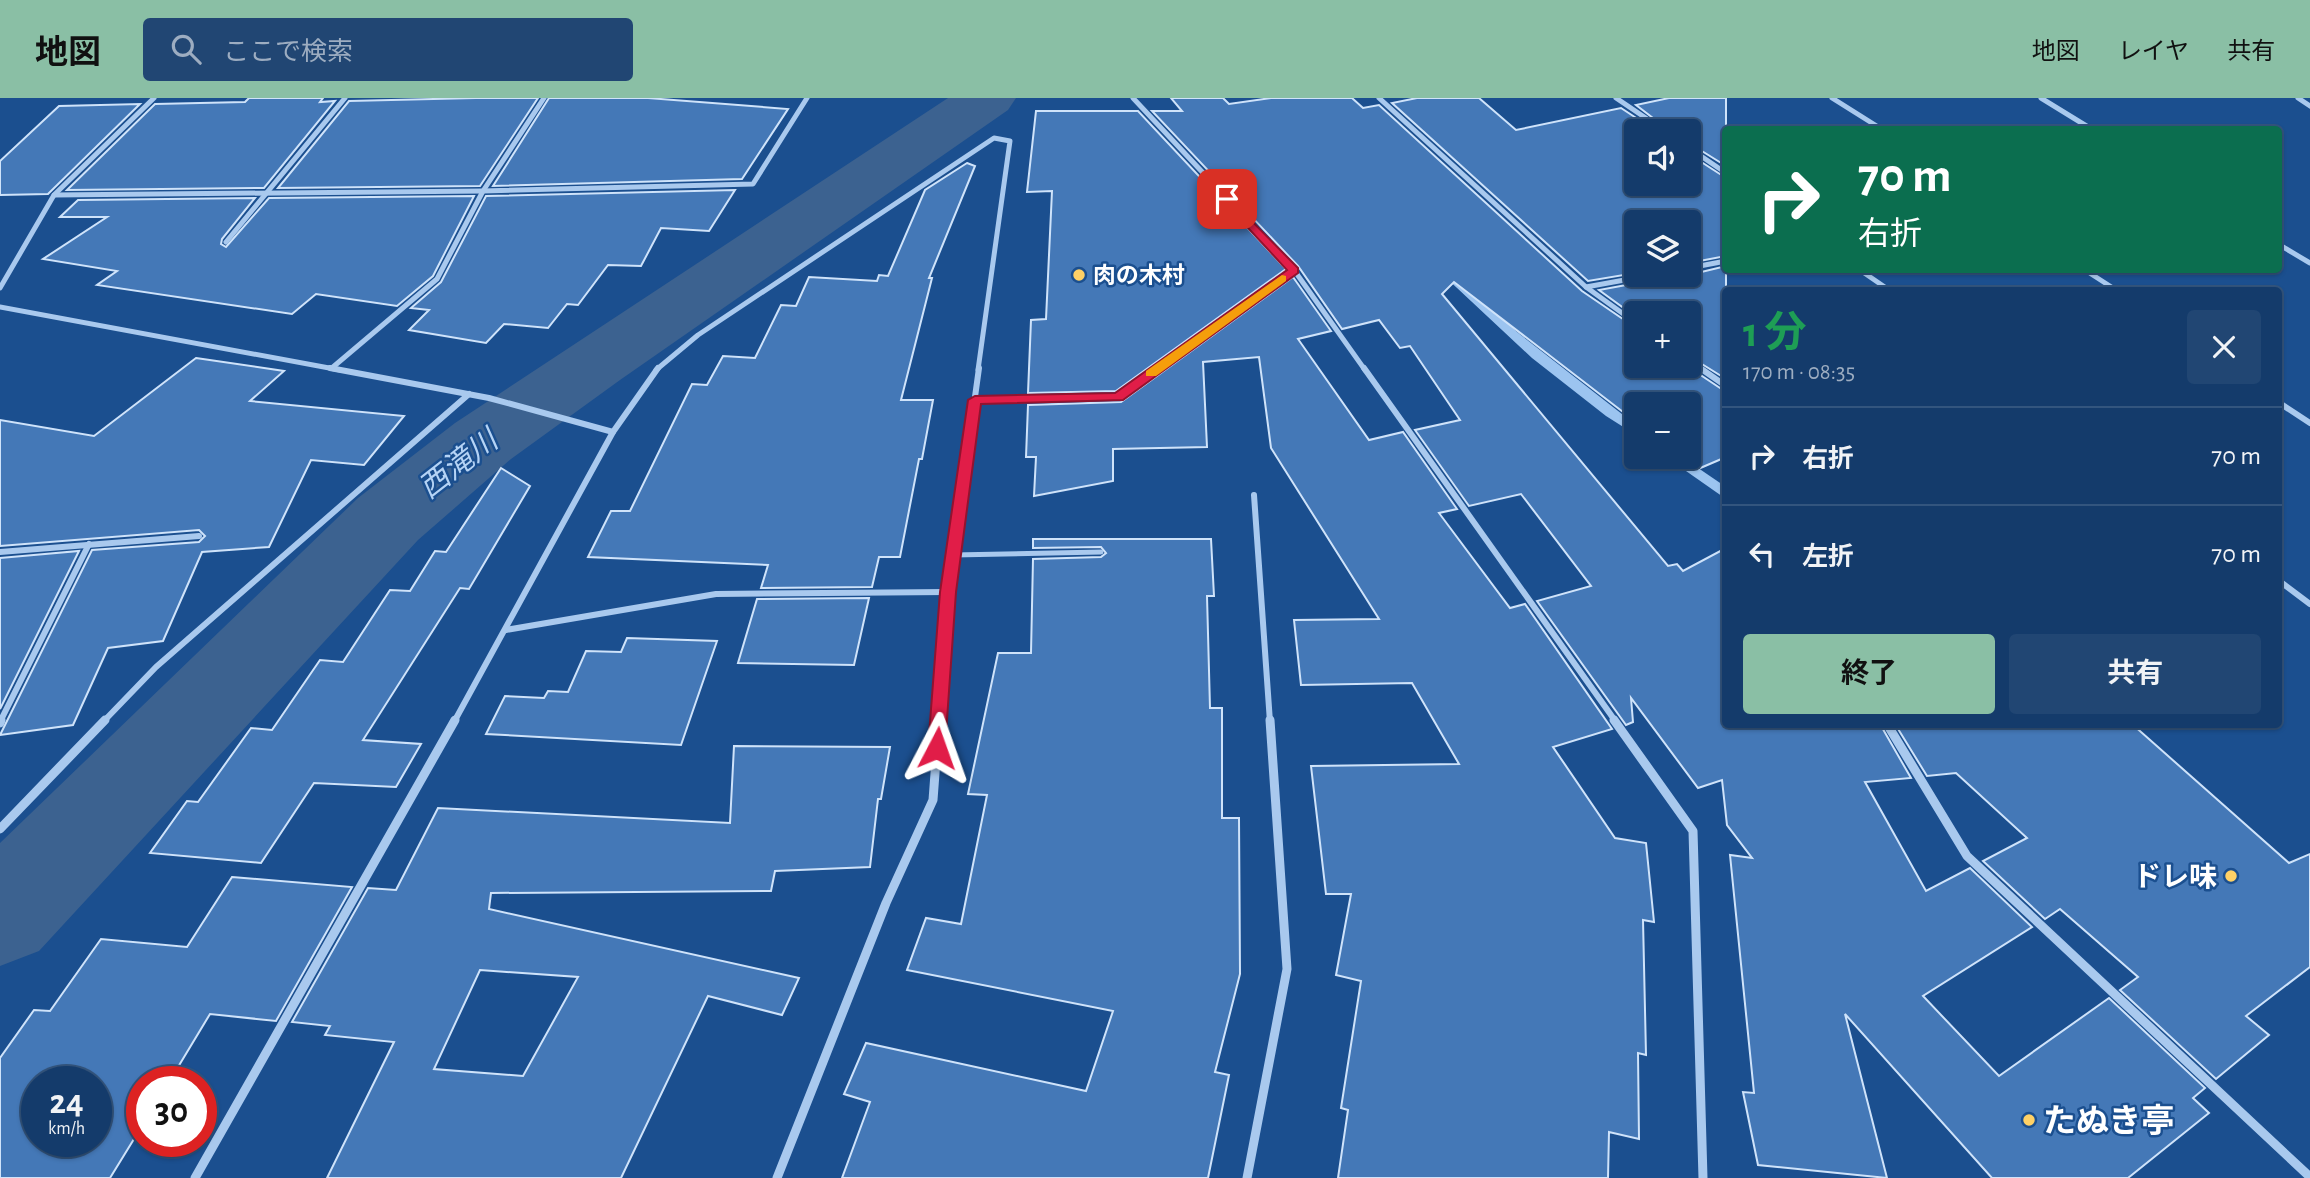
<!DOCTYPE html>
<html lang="ja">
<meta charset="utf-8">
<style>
:root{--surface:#143b6b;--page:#214673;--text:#f1f3f6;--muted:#9dadc1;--line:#33557e;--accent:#8abfa5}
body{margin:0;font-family:"Alegreya Sans","Noto Sans JP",sans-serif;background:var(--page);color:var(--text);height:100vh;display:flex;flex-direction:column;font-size:26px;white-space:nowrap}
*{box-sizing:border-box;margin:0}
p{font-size:23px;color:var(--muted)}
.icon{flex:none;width:38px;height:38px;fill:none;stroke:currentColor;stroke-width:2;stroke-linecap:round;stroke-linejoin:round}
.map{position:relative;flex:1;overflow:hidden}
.side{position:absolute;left:1722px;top:189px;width:560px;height:441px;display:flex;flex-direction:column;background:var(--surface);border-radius:7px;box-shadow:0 2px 5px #0004,0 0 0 2px var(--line)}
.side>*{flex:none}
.banner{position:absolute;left:1722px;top:28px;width:560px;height:147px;border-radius:7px;box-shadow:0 2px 5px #0004,0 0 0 2px var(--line);background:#0b6e4f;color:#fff;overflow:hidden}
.fabs{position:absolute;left:1624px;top:21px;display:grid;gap:14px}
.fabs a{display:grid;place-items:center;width:77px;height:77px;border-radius:7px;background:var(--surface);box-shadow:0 2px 5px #0004,0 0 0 2px var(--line);font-size:35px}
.speed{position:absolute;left:21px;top:968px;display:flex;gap:14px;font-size:35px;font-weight:700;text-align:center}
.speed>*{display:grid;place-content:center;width:91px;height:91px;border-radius:50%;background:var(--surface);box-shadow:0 2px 5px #0004,0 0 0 2px var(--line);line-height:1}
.speed small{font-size:18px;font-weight:400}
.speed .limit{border:10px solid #d22;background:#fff;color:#111}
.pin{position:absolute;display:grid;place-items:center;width:60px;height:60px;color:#fff;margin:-30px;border-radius:14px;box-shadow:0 4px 10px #0006}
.me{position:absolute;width:77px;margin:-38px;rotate:4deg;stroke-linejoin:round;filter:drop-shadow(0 0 5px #0008)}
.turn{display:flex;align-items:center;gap:24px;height:147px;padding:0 21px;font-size:32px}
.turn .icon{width:91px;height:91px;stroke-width:2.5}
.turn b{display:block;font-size:49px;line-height:60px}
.round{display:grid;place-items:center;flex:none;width:74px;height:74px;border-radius:7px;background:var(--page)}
.head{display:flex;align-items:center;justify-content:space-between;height:119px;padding:0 21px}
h1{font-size:42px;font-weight:700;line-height:52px;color:#1e9e55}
.button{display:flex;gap:14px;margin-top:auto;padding:14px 21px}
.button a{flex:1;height:80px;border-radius:7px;background:var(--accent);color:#111;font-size:28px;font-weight:700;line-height:80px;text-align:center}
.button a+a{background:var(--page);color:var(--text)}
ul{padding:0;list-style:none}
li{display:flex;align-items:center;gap:21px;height:98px;padding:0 21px;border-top:2px solid var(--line)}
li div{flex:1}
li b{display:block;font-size:26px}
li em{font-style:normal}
header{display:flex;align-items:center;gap:42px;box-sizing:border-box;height:98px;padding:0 35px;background:var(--accent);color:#111}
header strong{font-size:33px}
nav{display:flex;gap:38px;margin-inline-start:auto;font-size:24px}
.search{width:490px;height:63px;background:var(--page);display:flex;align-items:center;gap:18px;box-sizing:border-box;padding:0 24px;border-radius:7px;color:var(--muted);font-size:26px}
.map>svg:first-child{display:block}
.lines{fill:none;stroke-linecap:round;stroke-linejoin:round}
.stream{fill:#9cc4f0;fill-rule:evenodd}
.river{fill:#3c6290;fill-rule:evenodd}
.building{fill:#4478b7;stroke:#cfe3fa;stroke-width:2;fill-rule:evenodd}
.service{stroke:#a9c9ee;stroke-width:5}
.minor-far2{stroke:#a9c9ee;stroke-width:5}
.minor-far1{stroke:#a9c9ee;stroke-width:6}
.minor{stroke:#a9c9ee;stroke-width:9}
.route{fill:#e11d48;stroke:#92132f;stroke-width:2}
.slow{fill:#f59e0b}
.poi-dot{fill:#ffd166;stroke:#1b4f8f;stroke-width:2.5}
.labels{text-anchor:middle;stroke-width:5;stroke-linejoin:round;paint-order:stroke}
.far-poi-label{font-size:23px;font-weight:bold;fill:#fff;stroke:#1b4f8f;text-anchor:start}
.poi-label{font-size:28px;font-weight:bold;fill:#fff;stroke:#1b4f8f;text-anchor:end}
.water-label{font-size:30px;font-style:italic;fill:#b5d3f5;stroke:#1b4f8f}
.near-poi-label{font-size:33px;font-weight:bold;fill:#fff;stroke:#1b4f8f;text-anchor:start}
</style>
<header>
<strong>地図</strong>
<div class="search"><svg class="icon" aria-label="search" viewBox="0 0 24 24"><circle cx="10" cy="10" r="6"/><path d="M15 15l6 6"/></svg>ここで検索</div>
<nav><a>地図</a><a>レイヤ</a><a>共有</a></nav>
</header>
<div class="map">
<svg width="2310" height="1080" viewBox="0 0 2310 1080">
<rect width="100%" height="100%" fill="#1b4f8f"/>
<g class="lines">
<g class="stream">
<polygon points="1445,169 1449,171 1517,234 1636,327 1636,337 1606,318 1532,260 1441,175 1441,171"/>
<polygon points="1666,359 1682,359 1726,389 1726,401"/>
</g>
<polygon class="river" points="948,0 1016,0 1008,12 620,282 511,361 418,442 39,853 0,868 0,745 358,400 455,325"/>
</g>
<g class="building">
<polygon points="249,0 323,0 320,4 335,3 264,90 67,92 155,6 245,4"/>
<polygon points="476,0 538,0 480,88 278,90 349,3"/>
<polygon points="549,0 648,0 788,11 742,81 493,88"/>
<polygon points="1171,0 1223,0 1229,6 1271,0 1352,0 1363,10 1379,7 1582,193 1636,230 1636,268 1687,268 1726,294 1726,359 1698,371 1682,359 1689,359 1689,306 1636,306 1636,324 1454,184 1442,196 1668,468 1677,466 1683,473 1726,450 1726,626 1880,626 1911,680 1865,684 1926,793 1970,770 2032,829 1923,898 1999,978 2109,900 2205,990 2193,1000 2209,1015 2128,1080 1992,1080 1845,916 1887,1080 1758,1067 1743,994 1754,995 1730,757 1752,760 1727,727 1722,682 1698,690 1631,600 1633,624 1626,627 1537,503 1591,488 1521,396 1469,408 1415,332 1460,322 1410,248 1400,250 1379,222 1342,231 1298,168 1152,13 1182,13"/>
<polygon points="1417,0 1479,0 1516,32 1621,10 1656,33 1636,33 1636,86 1689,86 1689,56 1726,80 1726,158 1689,165 1689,124 1636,124 1636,175 1588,183 1392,5"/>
<polygon points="1669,0 1726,0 1726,68 1689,45 1689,33 1670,33 1636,7"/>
<polygon points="140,6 48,96 0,97 0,63 59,8"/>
<polygon points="1036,13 1138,13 1286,171 1116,293 1028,295 1031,222 1046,221 1052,93 1027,94"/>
<polygon points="967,65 975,68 929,180 932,180 901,302 933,302 922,361 919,361 900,459 879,459 872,489 761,490 768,467 588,459 611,413 630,413 692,286 707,287 723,258 755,260 781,207 796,208 809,179 877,183 879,177 888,178 925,92"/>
<polygon points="735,92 709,133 661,130 641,168 608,167 578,207 567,206 548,230 504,226 486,245 409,232 429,212 411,210 441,184 486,98"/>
<polygon points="474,98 433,178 397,208 316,196 292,216 97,187 117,173 43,161 107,119 60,119 78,102 255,100 222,141 221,146 226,149 269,100"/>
<polygon points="1726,168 1726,281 1689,258 1689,215 1636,215 1636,219 1599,192 1653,182 1657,177 1689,177"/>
<polygon points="1293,179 1331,233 1298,241 1369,342 1403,334 1457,411 1439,415 1510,510 1525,506 1612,631 1553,649 1615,740 1646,745 1654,824 1643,822 1646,957 1638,955 1639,1041 1609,1034 1608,1080 1338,1080 1348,1012 1341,1010 1361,883 1336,877 1351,796 1326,796 1311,668 1459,666 1412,585 1301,587 1294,522 1379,521 1271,350 1259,259 1203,264 1207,349 1113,351 1113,383 1034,398 1036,359 1026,359 1028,307 1121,304"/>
<polygon points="196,260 284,273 250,303 404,318 364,367 311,362 269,449 202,454 163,543 108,550 73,627 0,637 92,452 199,444 205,438 199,432 0,448 0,322 94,338"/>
<polygon points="501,370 530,388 469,491 460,490 363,642 421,646 396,689 314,685 261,765 150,755 187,703 198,704 251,630 272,632 320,562 343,564 390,492 410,493 435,453 446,454"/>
<polygon points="1033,441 1211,441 1214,498 1207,498 1210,610 1222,610 1222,720 1239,720 1240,876 1215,974 1229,977 1208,1080 842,1080 870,1004 844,996 866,945 1086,993 1113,913 907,872 926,820 961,826 987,697 968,696 998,555 1031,555 1033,461 1101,459 1106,455 1101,449 1033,450"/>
<polygon points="79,453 0,611 0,460"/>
<polygon points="869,500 854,567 738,565 757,501"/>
<polygon points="627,540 717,543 681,647 486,636 505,598 544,600 548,593 568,594 586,553 621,554"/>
<polygon points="1895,626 2132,626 2289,765 2310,756 2310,869 2246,918 2269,937 2216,981 2120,892 2138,879 2060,811 2045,821 1983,763 2027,740 1956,675 1927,678"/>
<path d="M734,648L890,649L881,701H878L870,769L775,773L771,793L491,795L489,811L799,880L782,917L708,898L621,1080H327L394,944L325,937L330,928L292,924L368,790L396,792L438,710L730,725ZM480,872L578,879L523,978L434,971Z"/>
<path d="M232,779L352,789L276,923L210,916L169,984H142V1028L110,1080H0V960L34,912L50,913L101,841L187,849ZM37,984H96V1043H37Z"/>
</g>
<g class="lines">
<polyline class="service" points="953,457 1101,454"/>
<g class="minor-far2">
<polyline points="1133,0 1294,172 1365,272"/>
<polyline points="1379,0 1586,189 1636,225"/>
<polyline points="1616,0 1665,33"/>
<polyline points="1832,0 1883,32"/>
<polyline points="2041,0 2093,32"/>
<polyline points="2298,0 2310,8"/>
<polyline points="1689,50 1726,75"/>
<polyline points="54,97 483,93 753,86 807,0"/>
<polyline points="226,144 345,0"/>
<polyline points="2278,146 2310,165"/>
<polyline points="1689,170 1726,163"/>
<polyline points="1860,172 1889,192"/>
<polyline points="2085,172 2116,192"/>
<polyline points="1586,189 1652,177"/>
<polyline points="0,190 54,97 154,0"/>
<polyline points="0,209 340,272"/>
<polyline points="1689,263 1703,272"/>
<polyline points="333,269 437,181 483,93 544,0"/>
<polyline points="656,272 698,237 994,40 1010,43 978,272"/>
<polyline points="1155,272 1294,172"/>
</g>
<g class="minor-far1">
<polyline points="330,270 489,300 613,334"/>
<polyline points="1364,270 1616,624"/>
<polyline points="1700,270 1726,288"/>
<polyline points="975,302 1118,299 1158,270"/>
<polyline points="2278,304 2310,325"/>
<polyline points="1254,397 1270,624"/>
<polyline points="0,454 199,438"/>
<polyline points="2278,482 2310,506"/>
<polyline points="506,532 716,496 948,494"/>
<polyline points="0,624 89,446"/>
<polyline points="103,624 156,569 469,296"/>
<polyline points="454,624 613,334 658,270"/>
<polyline points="939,624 948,494 979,270"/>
</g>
<g class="minor">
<polyline points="1614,622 1693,733 1703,1080"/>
<polyline points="0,625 1,622"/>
<polyline points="1887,626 1967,758 2310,1079"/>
<polyline points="0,731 105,622"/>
<polyline points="195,1080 455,622"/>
<polyline points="777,1080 886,805 933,702 939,622"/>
<polyline points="1247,1080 1287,871 1270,622"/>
</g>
</g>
<polygon class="route" points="1227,98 1298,170 1298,175 1123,302 981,306 956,494 945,650 937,657 931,655 928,650 940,494 968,302 975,298 1115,295 1287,172 1223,103 1221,101"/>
<polygon class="slow" points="1282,177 1286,178 1286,183 1156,278 1146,278 1146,273"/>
<g class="poi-dot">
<circle cx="1079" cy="177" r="7"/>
<circle cx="2231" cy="778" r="7"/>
<circle cx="2029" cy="1022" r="7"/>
</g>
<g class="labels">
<g class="far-poi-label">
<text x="1093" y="185">肉の木村</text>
</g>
<g class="poi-label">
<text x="2217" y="788">ドレ味</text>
</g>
<g class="water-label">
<text transform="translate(458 366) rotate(-38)" y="10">西滝川</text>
</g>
<g class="near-poi-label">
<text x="2043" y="1034">たぬき亭</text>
</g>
</g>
</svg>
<div class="fabs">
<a><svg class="icon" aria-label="sound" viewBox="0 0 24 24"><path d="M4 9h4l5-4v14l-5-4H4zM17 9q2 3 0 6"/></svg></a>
<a><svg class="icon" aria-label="layers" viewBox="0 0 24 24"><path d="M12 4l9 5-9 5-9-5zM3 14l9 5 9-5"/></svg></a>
<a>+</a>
<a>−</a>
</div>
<div class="speed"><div>24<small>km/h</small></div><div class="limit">30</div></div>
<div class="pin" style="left:1227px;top:101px;background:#d93025"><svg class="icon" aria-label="arrive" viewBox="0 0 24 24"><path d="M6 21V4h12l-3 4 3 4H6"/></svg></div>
<svg class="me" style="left:937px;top:650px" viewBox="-20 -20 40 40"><path d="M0-17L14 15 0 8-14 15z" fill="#e11d48" stroke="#fff" stroke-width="4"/></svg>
<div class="banner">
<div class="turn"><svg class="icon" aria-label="right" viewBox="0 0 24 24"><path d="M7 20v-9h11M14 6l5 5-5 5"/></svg><div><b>70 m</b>右折</div></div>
</div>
<section class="side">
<div class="head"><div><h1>1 分</h1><p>170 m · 08:35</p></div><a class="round"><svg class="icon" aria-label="close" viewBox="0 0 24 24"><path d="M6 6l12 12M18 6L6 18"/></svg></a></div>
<ul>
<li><svg class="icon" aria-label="right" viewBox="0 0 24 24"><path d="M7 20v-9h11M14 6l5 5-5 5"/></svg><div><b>右折</b></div><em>70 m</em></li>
<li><svg class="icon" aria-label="left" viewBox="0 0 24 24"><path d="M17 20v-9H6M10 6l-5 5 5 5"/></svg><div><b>左折</b></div><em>70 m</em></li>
</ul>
<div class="button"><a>終了</a><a>共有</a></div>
</section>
</div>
